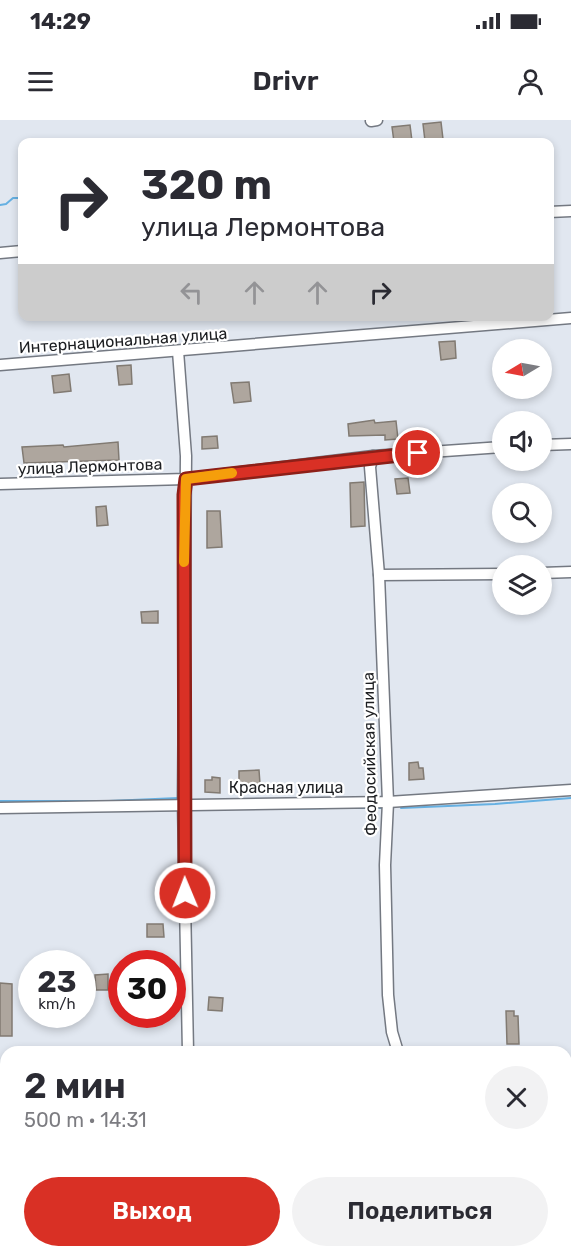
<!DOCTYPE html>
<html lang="ru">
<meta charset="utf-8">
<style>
:root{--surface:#fff;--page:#f2f2f3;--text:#2b2b33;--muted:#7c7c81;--accent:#d93025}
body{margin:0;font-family:Rubik,sans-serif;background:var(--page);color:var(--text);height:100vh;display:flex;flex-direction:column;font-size:22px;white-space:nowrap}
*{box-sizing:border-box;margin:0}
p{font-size:20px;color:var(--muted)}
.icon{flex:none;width:33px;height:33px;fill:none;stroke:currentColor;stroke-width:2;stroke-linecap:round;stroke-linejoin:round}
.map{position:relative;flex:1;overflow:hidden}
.sheet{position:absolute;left:0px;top:926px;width:572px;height:212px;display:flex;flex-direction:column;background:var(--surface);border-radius:18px 18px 0 0;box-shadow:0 3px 9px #0003}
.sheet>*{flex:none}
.banner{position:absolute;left:18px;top:18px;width:536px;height:183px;border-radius:12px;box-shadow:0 3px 9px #0003;background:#fff;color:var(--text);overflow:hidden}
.needle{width:39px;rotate:260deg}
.buttons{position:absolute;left:492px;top:219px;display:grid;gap:12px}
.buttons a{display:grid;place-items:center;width:60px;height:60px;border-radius:50%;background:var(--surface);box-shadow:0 3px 9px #0003;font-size:30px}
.speed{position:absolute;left:18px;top:830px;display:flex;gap:12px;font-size:30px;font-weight:700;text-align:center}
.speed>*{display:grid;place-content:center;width:78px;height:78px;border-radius:50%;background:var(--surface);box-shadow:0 3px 9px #0003;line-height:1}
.speed small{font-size:15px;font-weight:400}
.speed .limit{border:9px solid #d22;background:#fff;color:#111}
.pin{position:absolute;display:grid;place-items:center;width:51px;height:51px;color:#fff;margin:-26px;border:3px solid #fff;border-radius:50%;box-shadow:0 2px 6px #0007}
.me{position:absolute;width:66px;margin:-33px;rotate:359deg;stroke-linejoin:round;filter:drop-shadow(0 0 4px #0008)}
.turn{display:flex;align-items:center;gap:21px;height:126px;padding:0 24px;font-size:27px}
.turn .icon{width:78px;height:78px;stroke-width:2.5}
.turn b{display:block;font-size:42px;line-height:51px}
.lanes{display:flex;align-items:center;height:57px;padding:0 24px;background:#0003;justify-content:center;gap:30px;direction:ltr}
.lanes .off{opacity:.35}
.round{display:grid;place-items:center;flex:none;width:63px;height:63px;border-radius:32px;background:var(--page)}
.headline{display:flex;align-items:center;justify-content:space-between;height:102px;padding:0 24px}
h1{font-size:36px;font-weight:600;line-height:45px}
.primary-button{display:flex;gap:12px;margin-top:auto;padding:12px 24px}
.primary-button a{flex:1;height:69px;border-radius:36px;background:var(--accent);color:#fff;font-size:24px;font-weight:600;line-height:69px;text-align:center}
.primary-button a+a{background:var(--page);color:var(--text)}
.status{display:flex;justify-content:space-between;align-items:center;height:42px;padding:0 30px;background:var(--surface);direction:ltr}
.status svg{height:16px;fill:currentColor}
header{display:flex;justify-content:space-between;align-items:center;height:78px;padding:0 24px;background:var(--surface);font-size:27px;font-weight:600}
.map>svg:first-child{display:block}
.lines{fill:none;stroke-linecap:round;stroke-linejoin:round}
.stream{stroke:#65b0e2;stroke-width:2}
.building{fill:#aea69e;stroke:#817a72;stroke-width:1.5}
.lane-casing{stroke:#747982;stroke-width:8}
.street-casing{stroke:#747982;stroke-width:13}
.secondary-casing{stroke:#747982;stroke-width:17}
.lane{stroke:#fff;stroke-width:5}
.street{stroke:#fff;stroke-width:10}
.secondary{stroke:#fff;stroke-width:15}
.route-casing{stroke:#8d1f18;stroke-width:15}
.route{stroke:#d93025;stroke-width:10}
.slow{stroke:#f59e0b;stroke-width:10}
.labels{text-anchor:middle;stroke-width:4.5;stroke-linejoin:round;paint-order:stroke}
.street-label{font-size:16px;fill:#1c1e21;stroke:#fff}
</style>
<div class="status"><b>14:29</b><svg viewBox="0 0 49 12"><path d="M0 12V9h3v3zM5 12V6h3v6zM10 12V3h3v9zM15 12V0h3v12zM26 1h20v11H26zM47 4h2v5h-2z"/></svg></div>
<header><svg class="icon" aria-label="menu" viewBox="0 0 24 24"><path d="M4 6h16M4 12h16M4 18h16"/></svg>Drivr<svg class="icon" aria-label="person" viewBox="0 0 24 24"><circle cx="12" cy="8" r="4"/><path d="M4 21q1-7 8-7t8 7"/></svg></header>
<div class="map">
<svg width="571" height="1136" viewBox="0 0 571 1136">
<rect width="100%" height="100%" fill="#e1e7f0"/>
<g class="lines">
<g class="stream">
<polyline points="0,85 6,84 13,78 20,78"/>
<polyline points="0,681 109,681 178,678"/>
<polyline points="358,688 382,688"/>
<polyline points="401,688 495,684 571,678"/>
<polyline points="286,689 328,688"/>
<polyline points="566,993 571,990"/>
<polyline points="556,1131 557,1136"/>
</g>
</g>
<g class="building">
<polygon points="441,2 443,19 425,21 423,4"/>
<polygon points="410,5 412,21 394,22 392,7"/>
<polygon points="455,221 456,238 441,240 439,222"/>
<polygon points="131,245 132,264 119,265 117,246"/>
<polygon points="69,254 71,271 54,273 52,256"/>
<polygon points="249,262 251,281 234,283 231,263"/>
<polygon points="374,300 375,303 396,301 398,319 385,320 385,315 349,316 348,304"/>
<polygon points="217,316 218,328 202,329 202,317"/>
<polygon points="118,322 119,340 24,343 22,327 63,325 64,327"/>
<polygon points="408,358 410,373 397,374 395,359"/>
<polygon points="364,362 365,406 351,407 350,363"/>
<polygon points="106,386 108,405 97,406 96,387"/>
<polygon points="207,391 220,391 222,427 207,428"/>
<polygon points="158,491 158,503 142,503 141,492"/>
<polygon points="418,642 419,648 423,648 424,659 409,660 409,643"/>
<polygon points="259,650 260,664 239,665 239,651"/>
<polygon points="212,657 220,658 220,673 205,672 205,660 212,660"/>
<polygon points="147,804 163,804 164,817 147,817"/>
<polygon points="108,854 108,870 96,870 95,855"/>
<polygon points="0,863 12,864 12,916 0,916"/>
<polygon points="209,877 223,878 222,891 208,890"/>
<polygon points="506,891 514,891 514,896 518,896 519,924 507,924"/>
</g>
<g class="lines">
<defs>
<polyline id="lane" points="140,1136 141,1131"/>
<g id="street">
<polyline points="371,1 377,0"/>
<polyline points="549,92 571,91"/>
<polyline points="0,133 22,131"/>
<polyline points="178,231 186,336 183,683 188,932"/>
<polyline points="0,245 571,198"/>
<polyline points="542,325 571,324"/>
<polyline points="373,336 370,347 379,455 388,682 385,745 388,875 392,912 398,932"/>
<polyline points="0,364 186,359 373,336 502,327"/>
<polyline points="542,453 571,452"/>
<polyline points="379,455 502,454"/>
<polyline points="0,688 388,682 571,670"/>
<polyline points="486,1131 486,1136"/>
<polyline points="232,1136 233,1131"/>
<polyline points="275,1136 292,1131"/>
</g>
<g id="secondary">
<polyline points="566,949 571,948"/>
<polyline points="0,1002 6,1002"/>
</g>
</defs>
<use href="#lane" class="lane-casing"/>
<use href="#street" class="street-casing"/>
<use href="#secondary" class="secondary-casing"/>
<use href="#lane" class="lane"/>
<use href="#street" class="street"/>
<use href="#secondary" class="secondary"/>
</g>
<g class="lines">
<defs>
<polyline id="route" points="185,773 184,375 186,359 418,333"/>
</defs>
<use href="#route" class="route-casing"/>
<use href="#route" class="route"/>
<polyline class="slow" points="184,442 186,359 232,353"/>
</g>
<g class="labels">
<g class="street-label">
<text transform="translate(123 220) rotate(-4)" y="6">Интернациональная улица</text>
<text transform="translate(90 346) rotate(-2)" y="6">улица Лермонтова</text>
<text transform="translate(369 634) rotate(-91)" y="6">Феодосийская улица</text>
<text x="286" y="673">Красная улица</text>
</g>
</g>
</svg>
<div class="buttons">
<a><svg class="needle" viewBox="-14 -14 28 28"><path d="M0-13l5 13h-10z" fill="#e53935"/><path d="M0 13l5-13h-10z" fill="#7c7c81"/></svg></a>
<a><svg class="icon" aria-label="sound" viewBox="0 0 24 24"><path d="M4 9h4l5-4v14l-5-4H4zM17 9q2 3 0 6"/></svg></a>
<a><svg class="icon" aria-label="search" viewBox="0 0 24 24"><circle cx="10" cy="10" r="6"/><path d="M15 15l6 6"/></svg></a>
<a><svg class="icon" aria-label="layers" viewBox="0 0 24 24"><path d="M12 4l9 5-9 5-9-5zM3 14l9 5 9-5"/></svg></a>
</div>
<div class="speed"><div>23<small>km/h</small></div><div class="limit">30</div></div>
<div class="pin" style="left:418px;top:333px;background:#d93025"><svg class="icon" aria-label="arrive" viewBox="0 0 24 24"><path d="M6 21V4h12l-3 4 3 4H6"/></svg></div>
<svg class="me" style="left:185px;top:773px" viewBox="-20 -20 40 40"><circle r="17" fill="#d93025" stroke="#fff" stroke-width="3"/><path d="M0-11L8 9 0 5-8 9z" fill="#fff"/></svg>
<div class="banner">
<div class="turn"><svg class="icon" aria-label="right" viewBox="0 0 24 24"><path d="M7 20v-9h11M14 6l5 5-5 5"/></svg><div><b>320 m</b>улица Лермонтова</div></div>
<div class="lanes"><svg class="icon off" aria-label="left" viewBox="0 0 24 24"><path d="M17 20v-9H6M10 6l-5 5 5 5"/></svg><svg class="icon off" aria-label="ahead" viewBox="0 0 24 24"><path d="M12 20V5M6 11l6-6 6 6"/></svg><svg class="icon off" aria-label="ahead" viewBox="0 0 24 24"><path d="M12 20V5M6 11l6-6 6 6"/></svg><svg class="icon" aria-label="right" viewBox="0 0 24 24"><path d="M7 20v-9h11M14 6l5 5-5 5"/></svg></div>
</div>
<section class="sheet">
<div class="headline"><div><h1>2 мин</h1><p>500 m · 14:31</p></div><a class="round"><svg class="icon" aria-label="close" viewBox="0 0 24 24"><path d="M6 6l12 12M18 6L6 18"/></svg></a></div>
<div class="primary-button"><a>Выход</a><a>Поделиться</a></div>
</section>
</div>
